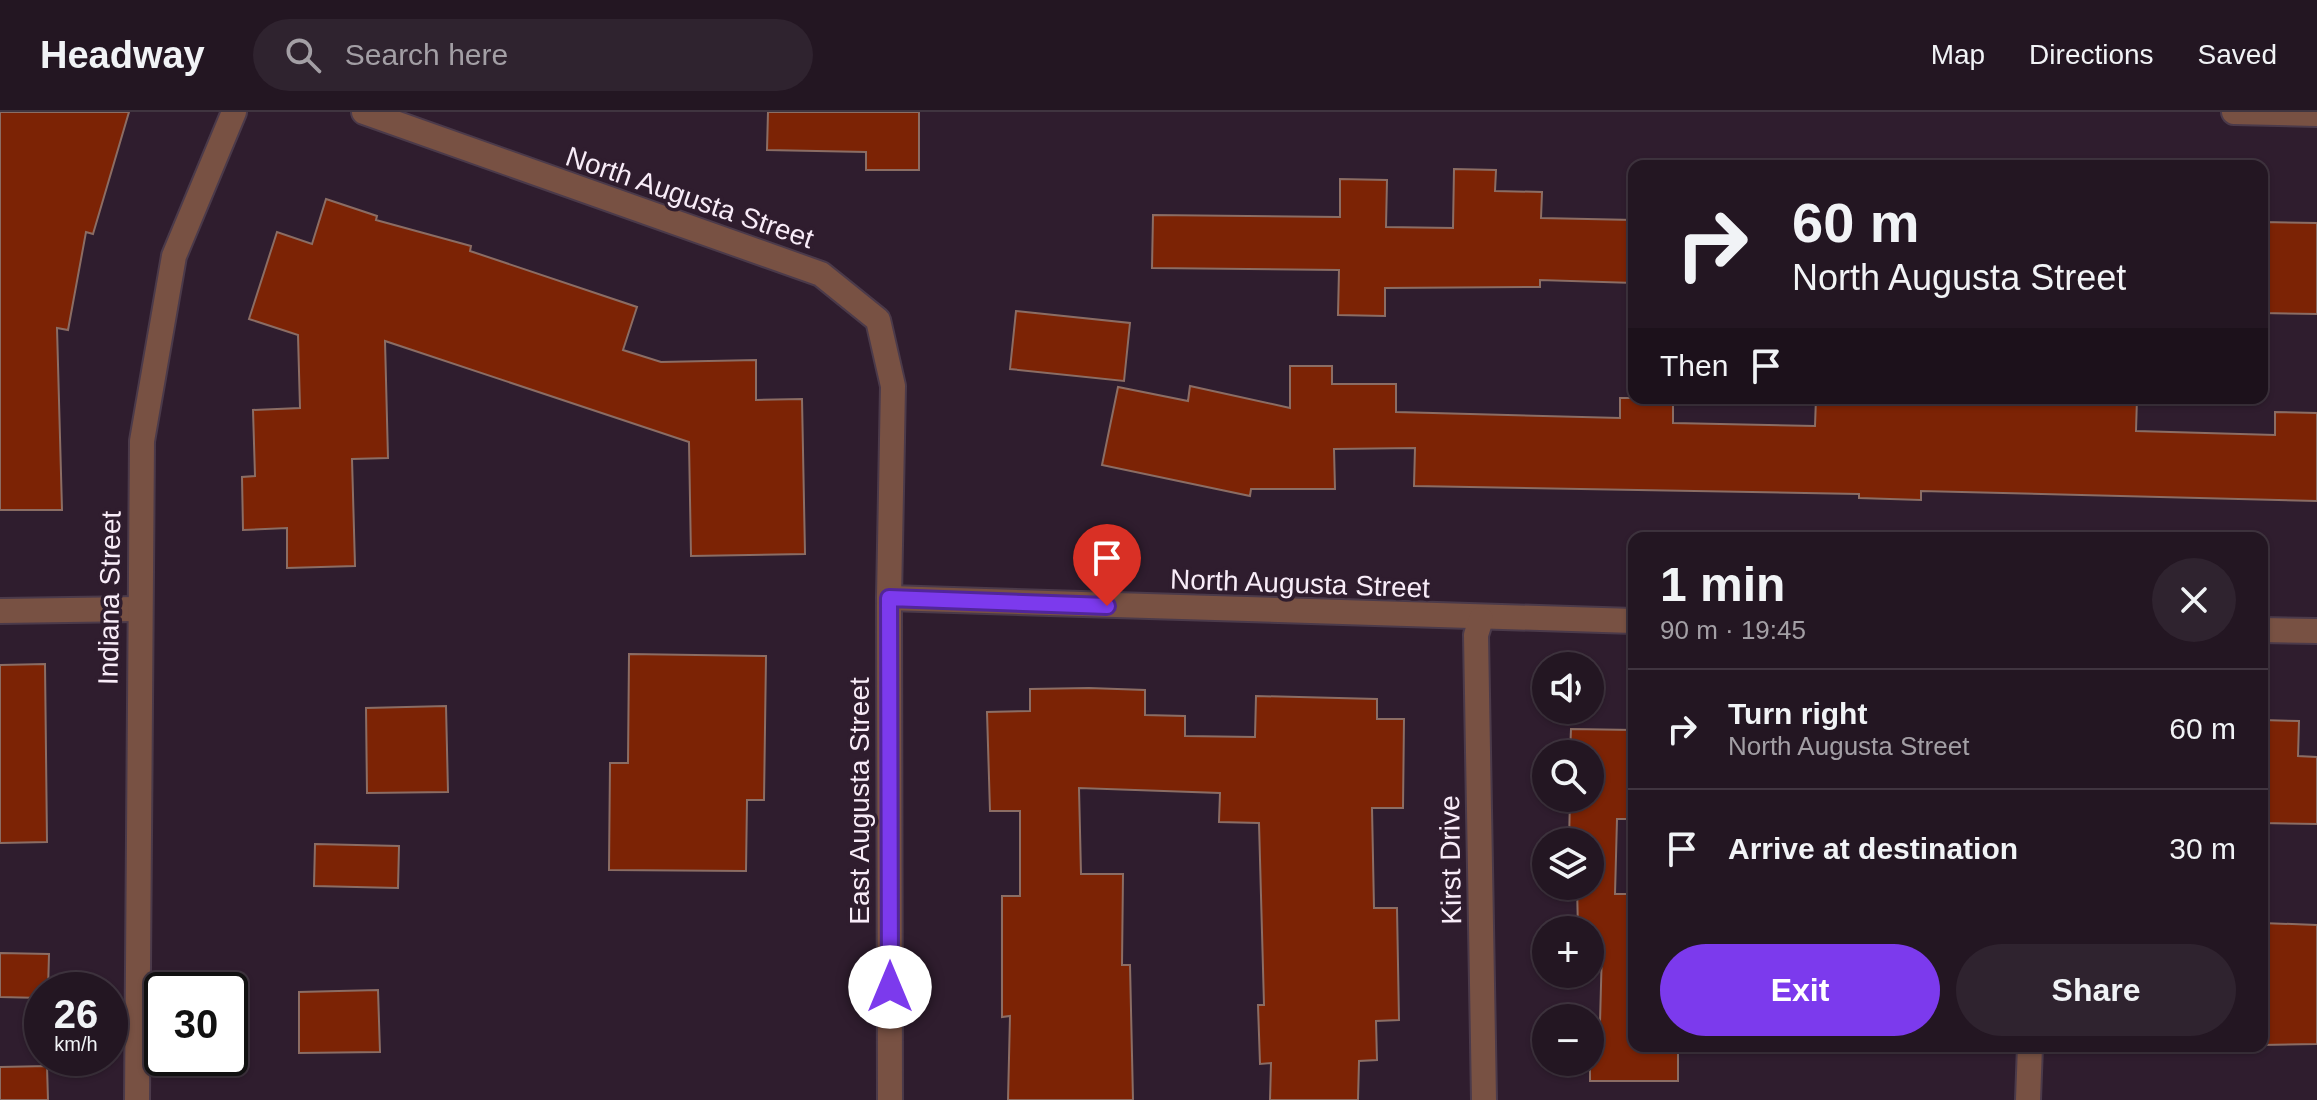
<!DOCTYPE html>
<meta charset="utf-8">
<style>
:root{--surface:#231622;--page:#2f232f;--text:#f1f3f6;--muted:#a39fa5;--line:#403540;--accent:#7c3aed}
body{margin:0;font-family:Arial,sans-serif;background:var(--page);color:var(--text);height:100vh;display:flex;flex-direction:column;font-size:30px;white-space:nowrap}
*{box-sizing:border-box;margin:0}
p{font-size:26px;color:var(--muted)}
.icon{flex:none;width:44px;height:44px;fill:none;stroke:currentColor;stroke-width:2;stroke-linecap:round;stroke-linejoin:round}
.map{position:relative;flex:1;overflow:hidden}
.details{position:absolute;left:1628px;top:420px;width:640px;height:520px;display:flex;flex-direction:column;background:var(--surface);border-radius:16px;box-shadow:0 2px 6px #0004,0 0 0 2px var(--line)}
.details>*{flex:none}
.top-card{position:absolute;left:1628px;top:48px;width:640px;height:244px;border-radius:16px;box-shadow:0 2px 6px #0004,0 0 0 2px var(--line);background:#231622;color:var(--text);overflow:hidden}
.fabs{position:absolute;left:1532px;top:540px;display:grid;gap:16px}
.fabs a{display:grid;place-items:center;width:72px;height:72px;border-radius:50%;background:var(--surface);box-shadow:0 2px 6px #0004,0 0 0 2px var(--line);font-size:40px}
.speed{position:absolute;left:24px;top:860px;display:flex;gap:16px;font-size:40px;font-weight:700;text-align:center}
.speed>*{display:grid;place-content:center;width:104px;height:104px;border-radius:50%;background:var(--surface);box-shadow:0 2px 6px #0004,0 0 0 2px var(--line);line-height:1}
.speed small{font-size:20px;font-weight:400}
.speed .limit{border:4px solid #111;border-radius:12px;background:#fff;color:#111}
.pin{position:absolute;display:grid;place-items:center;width:68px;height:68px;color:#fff;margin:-82px -34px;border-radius:50% 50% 50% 0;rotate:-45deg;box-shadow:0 0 8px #0007}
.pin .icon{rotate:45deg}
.me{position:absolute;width:88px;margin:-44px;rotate:0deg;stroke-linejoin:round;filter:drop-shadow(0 0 6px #0008)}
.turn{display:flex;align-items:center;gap:28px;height:168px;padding:0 32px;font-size:36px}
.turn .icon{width:104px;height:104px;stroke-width:2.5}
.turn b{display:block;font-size:56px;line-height:68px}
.then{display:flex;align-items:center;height:76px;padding:0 32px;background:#0003;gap:16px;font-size:30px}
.round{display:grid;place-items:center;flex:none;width:84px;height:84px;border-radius:42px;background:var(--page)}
.headline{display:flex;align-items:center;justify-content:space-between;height:136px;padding:0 32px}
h1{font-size:48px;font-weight:800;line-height:60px}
.action{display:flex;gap:16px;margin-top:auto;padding:16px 32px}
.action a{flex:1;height:92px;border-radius:48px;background:var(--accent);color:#fff;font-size:32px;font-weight:800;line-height:92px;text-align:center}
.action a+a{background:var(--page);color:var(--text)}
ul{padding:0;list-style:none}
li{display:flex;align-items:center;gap:24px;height:120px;padding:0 32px;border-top:2px solid var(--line)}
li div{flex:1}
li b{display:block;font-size:30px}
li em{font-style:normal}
header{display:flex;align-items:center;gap:48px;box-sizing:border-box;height:112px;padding:0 40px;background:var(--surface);border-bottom:2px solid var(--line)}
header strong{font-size:38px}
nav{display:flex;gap:44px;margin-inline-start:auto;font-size:28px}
.search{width:560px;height:72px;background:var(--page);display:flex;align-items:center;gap:20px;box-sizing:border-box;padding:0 28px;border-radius:44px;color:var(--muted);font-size:30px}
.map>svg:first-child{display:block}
.building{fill:#7c2305;stroke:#8b6d64;stroke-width:2}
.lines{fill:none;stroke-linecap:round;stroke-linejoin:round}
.street-casing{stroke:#4b3a4a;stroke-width:28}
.street{stroke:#785143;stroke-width:24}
.route-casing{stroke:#51269a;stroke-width:20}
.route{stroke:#7c3aed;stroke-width:14}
.labels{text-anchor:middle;stroke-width:7;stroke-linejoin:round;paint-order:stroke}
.street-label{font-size:28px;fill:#f8ecf8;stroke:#2f1d2e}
</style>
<header>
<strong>Headway</strong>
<div class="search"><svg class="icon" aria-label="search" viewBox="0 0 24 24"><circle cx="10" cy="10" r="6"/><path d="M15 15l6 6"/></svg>Search here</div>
<nav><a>Map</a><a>Directions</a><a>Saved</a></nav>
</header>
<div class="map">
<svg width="2317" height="988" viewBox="0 0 2317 988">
<rect width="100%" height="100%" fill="#2f1d2e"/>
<g class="building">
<polygon points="0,0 129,0 93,122 86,120 68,218 57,216 62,398 0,398"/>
<polygon points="768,0 919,0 919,58 866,58 866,40 767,38"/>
<polygon points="1454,57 1496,58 1495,79 1542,80 1541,106 1634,108 1634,171 1540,168 1540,175 1385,176 1385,204 1338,203 1339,158 1152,156 1153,103 1340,105 1340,67 1387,68 1386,115 1453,116"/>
<polygon points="326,87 377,104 376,108 471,134 470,139 637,195 623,238 661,250 756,248 756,288 802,287 805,442 691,444 689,330 385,229 388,346 352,347 355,454 287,456 287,416 243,418 242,365 255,364 253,298 300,296 298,223 249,207 277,120 312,132"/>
<polygon points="2262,110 2317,111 2317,202 2262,201"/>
<polygon points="1016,199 1130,211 1124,269 1010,257"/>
<polygon points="1290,254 1332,254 1332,272 1396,272 1396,300 1620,306 1620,286 1673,286 1673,311 1815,314 1816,286 2085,289 2085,286 2137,286 2136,319 2275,323 2275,300 2317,301 2317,389 1921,379 1921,388 1859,386 1859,382 1414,374 1415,336 1334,337 1335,377 1251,377 1250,384 1102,353 1118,275 1188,289 1190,274 1290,296"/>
<polygon points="629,542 766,544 764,688 747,688 746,759 609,758 610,651 628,651"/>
<polygon points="45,552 47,730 0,731 0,553"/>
<polygon points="1089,576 1145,578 1145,603 1185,604 1185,624 1255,625 1256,584 1377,587 1377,607 1404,607 1403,696 1372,696 1374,796 1397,796 1399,908 1376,909 1377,948 1359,949 1358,988 1270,988 1271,951 1260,952 1258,893 1264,893 1259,711 1219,710 1220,681 1079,676 1081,762 1123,762 1122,853 1130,853 1133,988 1008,988 1010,904 1002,905 1002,784 1020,784 1020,699 990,699 987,600 1030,599 1030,577"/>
<polygon points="446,594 448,680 367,681 366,596"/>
<polygon points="2262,608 2299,609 2298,644 2317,645 2317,712 2262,711"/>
<polygon points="1571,617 1634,618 1634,707 1617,707 1615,782 1634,782 1634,934 1678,934 1678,969 1590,969 1590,911 1600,911 1602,836 1590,836 1590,818 1578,818 1577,774 1590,774 1590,730 1569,730 1570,686 1590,686 1590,642 1570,642"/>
<polygon points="315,732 399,734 398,776 314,774"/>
<polygon points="2262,811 2317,813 2317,932 2262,933"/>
<polygon points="0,841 49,842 48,878 42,878 42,886 0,885"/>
<polygon points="378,878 380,940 299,941 299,880"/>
<polygon points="47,954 48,988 0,988 0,955"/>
</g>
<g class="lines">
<defs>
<g id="street">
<polyline points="364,0 821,162 878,208 893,274 889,486 890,988"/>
<polyline points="2234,0 2317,2"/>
<polyline points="889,486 1634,509"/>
<polyline points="0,499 138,497"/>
<polyline points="1481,507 1476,523 1484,988"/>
<polyline points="2262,518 2317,519"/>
<polyline points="137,988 142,329 174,144 234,0"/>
<polyline points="2028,988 2030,934"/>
</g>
</defs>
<use href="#street" class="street-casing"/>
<use href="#street" class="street"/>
</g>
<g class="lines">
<defs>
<polyline id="route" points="890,875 889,486 1107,494"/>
</defs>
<use href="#route" class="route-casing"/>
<use href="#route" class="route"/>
</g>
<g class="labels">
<g class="street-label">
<text transform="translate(690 85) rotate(19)" y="10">North Augusta Street</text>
<text transform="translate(1300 471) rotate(2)" y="10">North Augusta Street</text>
<text transform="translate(109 486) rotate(-89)" y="10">Indiana Street</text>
<text transform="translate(859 689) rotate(-90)" y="10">East Augusta Street</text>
<text transform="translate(1450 748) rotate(-91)" y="10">Kirst Drive</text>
</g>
</g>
</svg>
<div class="fabs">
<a><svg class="icon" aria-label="sound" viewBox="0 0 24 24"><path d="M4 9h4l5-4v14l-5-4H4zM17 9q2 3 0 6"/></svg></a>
<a><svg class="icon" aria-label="search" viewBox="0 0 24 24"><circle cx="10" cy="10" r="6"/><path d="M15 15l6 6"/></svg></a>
<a><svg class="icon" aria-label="layers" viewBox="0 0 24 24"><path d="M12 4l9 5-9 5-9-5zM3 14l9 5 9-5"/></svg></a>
<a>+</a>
<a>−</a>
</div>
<div class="speed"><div>26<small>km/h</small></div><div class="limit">30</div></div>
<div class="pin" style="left:1107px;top:494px;background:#d93025"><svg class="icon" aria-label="arrive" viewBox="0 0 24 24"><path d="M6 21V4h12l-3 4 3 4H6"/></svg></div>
<svg class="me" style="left:890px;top:875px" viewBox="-20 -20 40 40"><circle r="19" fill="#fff"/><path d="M0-13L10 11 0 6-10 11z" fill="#7c3aed"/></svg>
<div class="top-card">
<div class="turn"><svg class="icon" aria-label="right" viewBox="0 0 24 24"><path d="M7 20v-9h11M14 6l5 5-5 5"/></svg><div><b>60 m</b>North Augusta Street</div></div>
<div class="then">Then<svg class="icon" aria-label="arrive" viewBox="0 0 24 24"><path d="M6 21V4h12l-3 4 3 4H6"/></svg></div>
</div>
<section class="details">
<div class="headline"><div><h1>1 min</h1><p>90 m · 19:45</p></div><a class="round"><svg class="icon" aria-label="close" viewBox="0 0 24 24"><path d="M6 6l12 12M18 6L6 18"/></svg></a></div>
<ul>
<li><svg class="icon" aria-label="right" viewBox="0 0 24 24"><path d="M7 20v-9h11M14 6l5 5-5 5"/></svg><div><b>Turn right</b><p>North Augusta Street</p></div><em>60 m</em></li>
<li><svg class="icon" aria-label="arrive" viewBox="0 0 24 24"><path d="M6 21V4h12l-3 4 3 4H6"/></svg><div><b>Arrive at destination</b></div><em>30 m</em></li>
</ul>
<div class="action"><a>Exit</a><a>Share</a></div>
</section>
</div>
